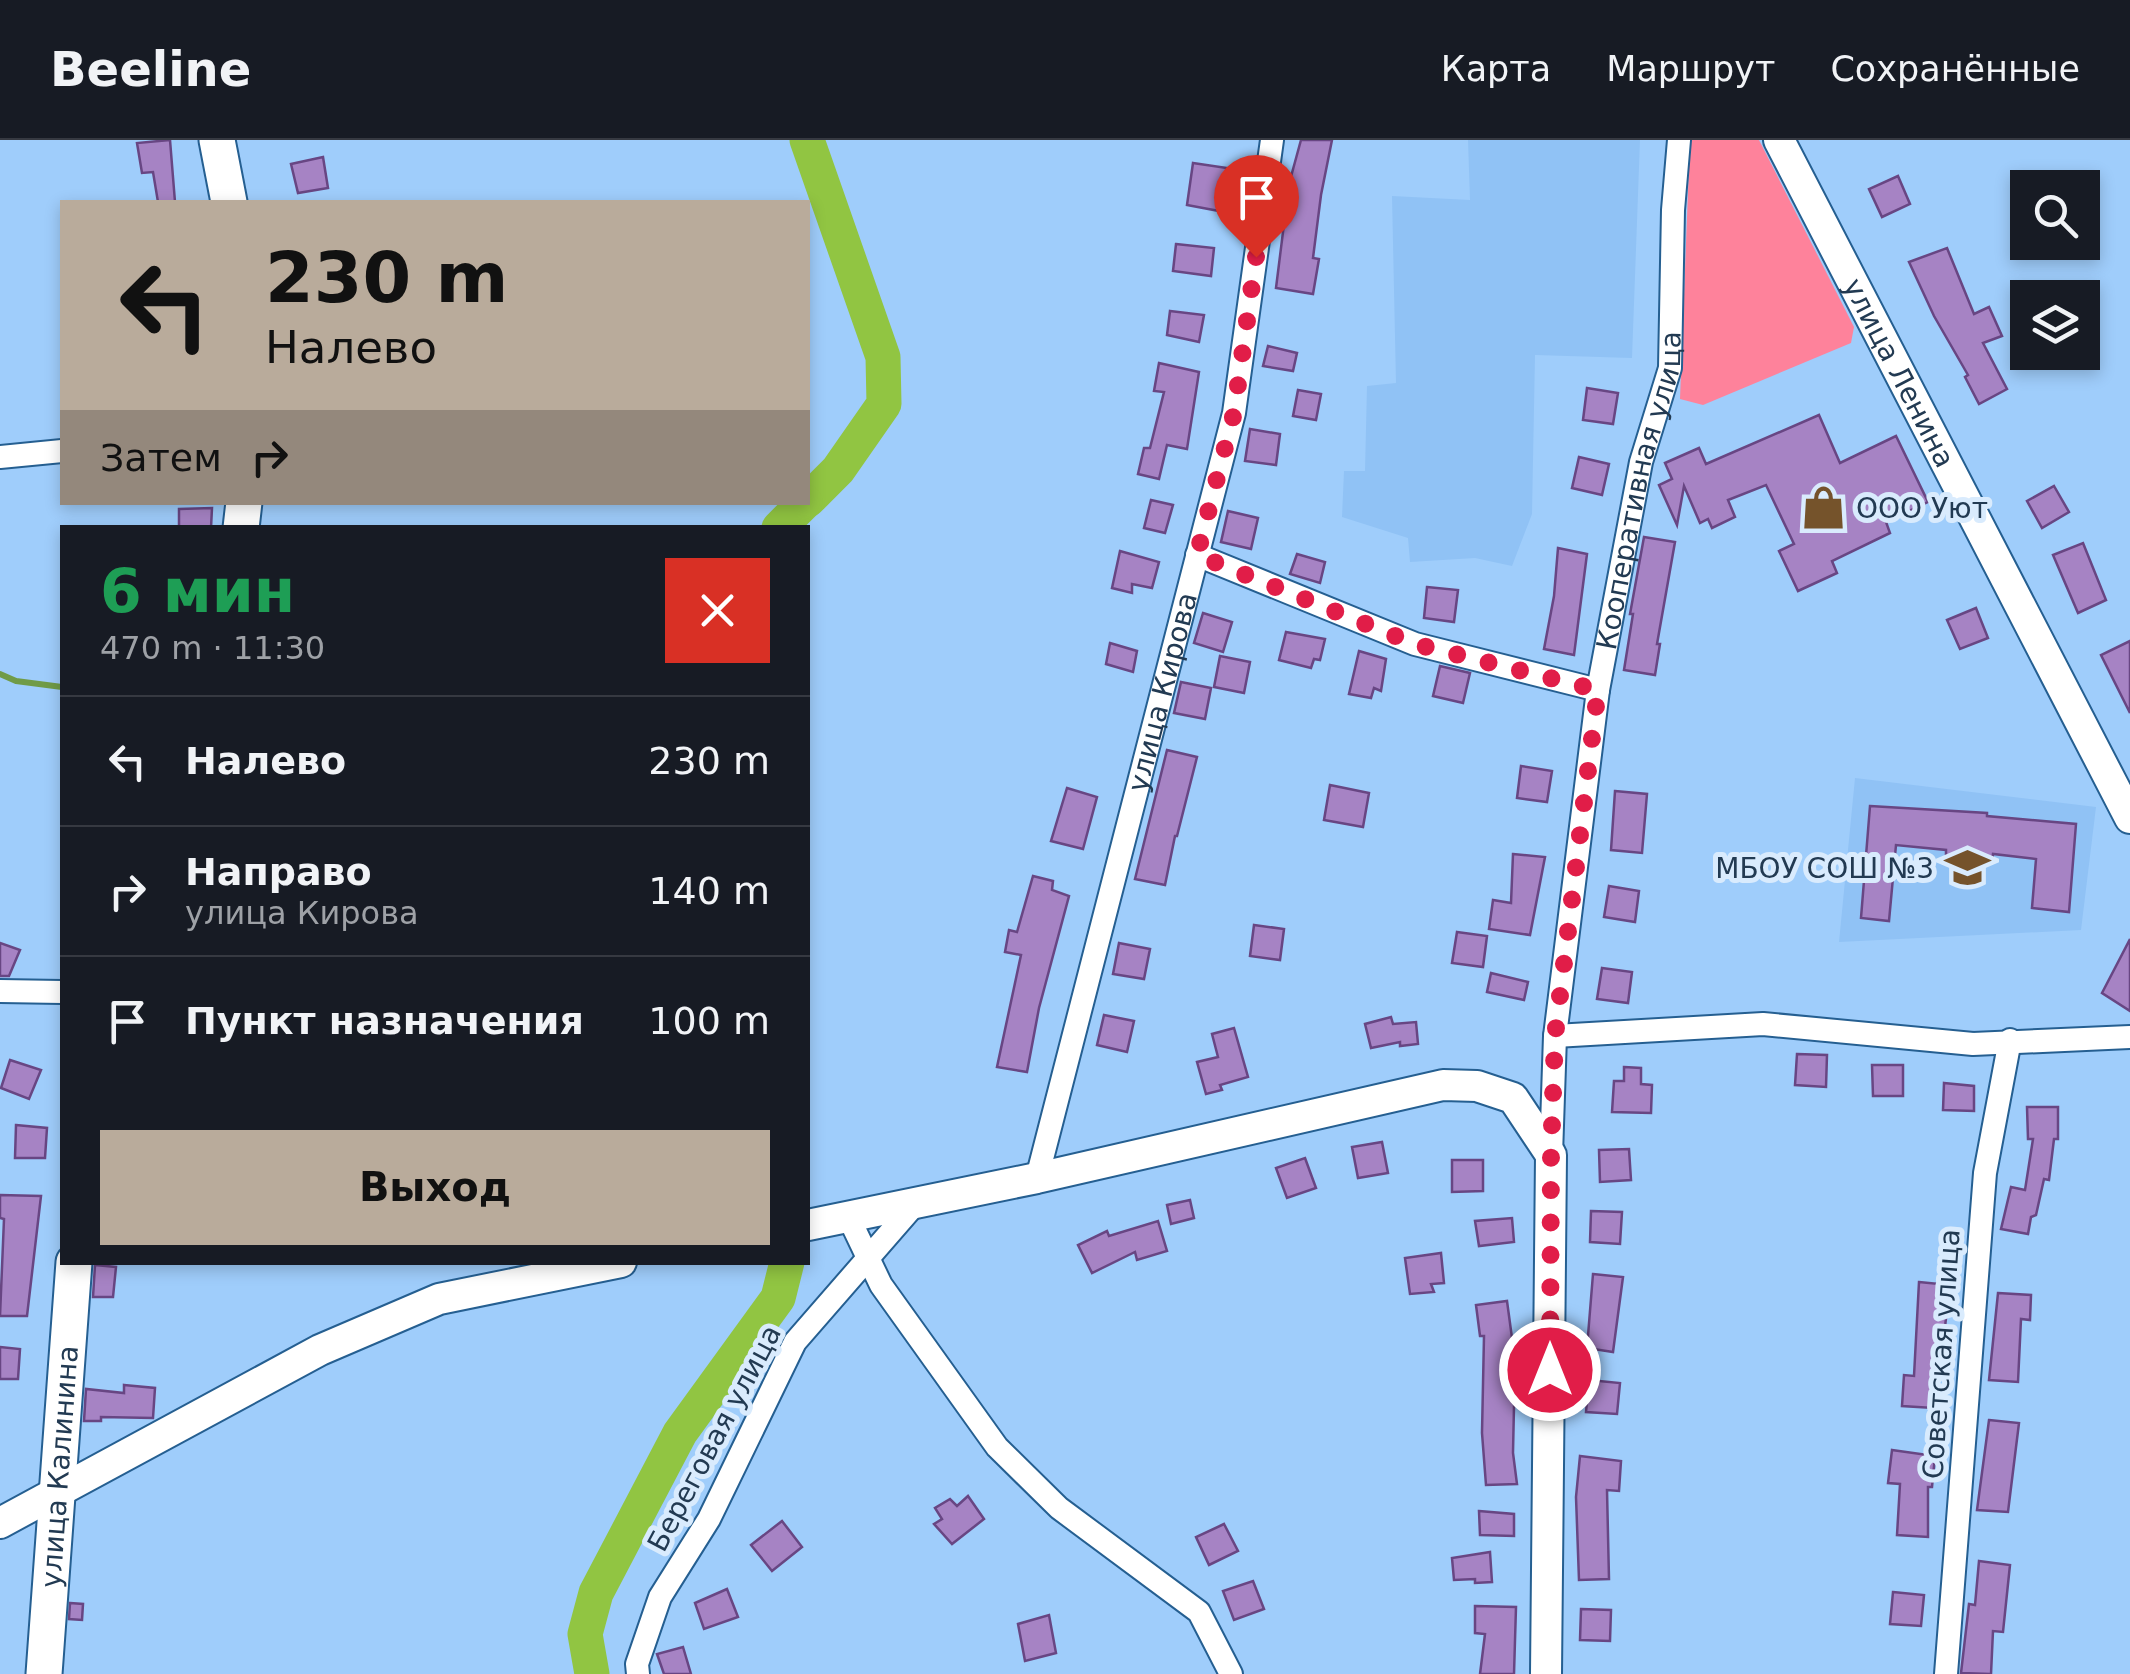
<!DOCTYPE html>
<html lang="ru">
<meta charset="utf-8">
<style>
:root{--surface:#171b24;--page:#20242c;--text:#f1f3f6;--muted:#9ea1a6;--line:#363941;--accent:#b9ab9b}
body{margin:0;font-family:"DejaVu Sans",sans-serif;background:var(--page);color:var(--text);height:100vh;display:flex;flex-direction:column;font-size:38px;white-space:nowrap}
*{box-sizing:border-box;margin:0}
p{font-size:32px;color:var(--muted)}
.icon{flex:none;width:55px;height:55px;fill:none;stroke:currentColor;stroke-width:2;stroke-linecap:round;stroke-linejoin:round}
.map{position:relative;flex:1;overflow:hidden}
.drawer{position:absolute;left:60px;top:385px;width:750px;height:740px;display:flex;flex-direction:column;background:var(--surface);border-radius:0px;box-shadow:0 5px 15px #0003}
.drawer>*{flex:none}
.top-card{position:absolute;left:60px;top:60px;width:750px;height:305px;border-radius:0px;box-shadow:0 5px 15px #0003;background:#b9ab9b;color:#111;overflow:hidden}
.controls{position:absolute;left:2010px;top:30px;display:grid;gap:20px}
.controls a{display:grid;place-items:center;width:90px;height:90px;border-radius:0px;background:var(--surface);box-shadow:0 5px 15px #0003;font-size:50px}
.pin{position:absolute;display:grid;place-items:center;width:85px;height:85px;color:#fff;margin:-102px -42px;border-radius:50% 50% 50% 0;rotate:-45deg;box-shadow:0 0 10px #0007}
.pin .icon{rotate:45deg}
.me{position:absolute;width:110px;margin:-55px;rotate:0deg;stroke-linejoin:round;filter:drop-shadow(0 0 8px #0008)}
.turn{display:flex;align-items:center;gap:35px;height:210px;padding:0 40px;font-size:45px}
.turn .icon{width:130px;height:130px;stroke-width:2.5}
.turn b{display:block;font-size:70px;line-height:85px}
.then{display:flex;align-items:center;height:95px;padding:0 40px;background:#0003;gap:20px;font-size:38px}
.round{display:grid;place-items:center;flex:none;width:105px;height:105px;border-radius:0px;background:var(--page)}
.overview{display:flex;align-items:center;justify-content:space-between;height:170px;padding:0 40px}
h1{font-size:60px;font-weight:600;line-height:75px;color:#1e9e55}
.primary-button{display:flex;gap:20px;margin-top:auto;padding:20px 40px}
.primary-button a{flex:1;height:115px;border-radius:0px;background:var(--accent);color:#111;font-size:40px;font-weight:600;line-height:115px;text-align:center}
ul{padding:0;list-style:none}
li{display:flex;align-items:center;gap:30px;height:130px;padding:0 40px;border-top:2px solid var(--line)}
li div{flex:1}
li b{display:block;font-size:38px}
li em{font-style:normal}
header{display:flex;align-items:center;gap:60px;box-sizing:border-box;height:140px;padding:0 50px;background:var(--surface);border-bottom:2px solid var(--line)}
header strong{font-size:48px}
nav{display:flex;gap:55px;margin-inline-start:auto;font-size:35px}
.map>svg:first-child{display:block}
.built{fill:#90c2f5}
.green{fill:#fe829b}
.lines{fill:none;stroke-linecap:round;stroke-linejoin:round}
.stream{stroke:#709b47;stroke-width:6}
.river{stroke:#91c542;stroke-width:35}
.building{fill:#a683c4;stroke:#684683;stroke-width:2.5}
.street-casing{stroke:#255f91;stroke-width:26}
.secondary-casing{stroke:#255f91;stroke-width:34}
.primary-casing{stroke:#255f91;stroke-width:39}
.street{stroke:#fff;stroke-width:22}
.secondary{stroke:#fff;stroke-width:30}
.primary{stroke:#fff;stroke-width:35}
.route{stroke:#e11d48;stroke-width:18;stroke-dasharray:0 32.4}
.labels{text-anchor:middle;stroke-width:10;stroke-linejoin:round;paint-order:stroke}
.street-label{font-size:28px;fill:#223a52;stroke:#d9ebfd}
.poi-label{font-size:28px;fill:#223a52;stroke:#d9ebfd;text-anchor:start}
</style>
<header>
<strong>Beeline</strong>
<nav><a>Карта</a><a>Маршрут</a><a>Сохранённые</a></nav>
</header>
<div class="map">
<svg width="2130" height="1534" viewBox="0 0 2130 1534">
<rect width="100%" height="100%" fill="#9fcdfb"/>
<g class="built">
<polygon points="1468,0 1640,0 1632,218 1535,215 1532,374 1512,426 1475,418 1410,422 1408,398 1342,377 1344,331 1365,331 1367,246 1396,243 1392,56 1470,60"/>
<polygon points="1855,638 2096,667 2081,790 1839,802"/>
</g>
<polygon class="green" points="1690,0 1759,0 1854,187 1851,203 1703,265 1680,259"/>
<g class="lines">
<polyline class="stream" points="0,534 16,541 62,547"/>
<g class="river">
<polyline points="807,0 883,217 884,264 838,330 808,360"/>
<polyline points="779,388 805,362"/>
<polyline points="592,1534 585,1494 596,1453 680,1293 778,1158 787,1122"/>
</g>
</g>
<g class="building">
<polygon points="170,0 175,62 158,62 153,32 142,33 137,3"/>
<polygon points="1301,0 1332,0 1321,55 1313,118 1319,119 1313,154 1276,148 1289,44"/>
<polygon points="323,17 328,48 298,53 291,24"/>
<polygon points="1193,23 1227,28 1219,71 1187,65"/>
<polygon points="1898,36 1910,64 1882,77 1869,49"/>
<polygon points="1176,104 1214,108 1211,136 1173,131"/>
<polygon points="1947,108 1974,174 1989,167 2002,196 1983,203 2007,249 1979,264 1965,237 1968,235 1934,176 1909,122"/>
<polygon points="1170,171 1204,175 1199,202 1167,195"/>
<polygon points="1268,206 1297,213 1293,231 1263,226"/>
<polygon points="1159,223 1199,232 1187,309 1167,305 1159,339 1138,334 1144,308 1150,308 1164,252 1154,251"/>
<polygon points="1587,248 1618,253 1613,284 1583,280"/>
<polygon points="1298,250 1321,254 1316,280 1293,276"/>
<polygon points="1819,275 1840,323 1896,296 1928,362 1886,382 1890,393 1832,421 1837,433 1798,451 1779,411 1794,404 1766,345 1728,360 1735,377 1712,388 1708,379 1700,383 1684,346 1677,385 1659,345 1672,339 1665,323 1699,308 1706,324"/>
<polygon points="1250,289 1280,294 1276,325 1245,321"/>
<polygon points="1579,317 1609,324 1602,355 1572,348"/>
<polygon points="2054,346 2069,372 2042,388 2027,361"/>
<polygon points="1151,360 1173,365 1165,393 1144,388"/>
<polygon points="212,368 211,388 179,388 179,369"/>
<polygon points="1228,371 1258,378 1251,409 1221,402"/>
<polygon points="1644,397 1675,402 1657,504 1660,504 1655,535 1624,530 1633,474 1630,474"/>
<polygon points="2083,403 2106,460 2078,473 2053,415"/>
<polygon points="1558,408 1587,414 1574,515 1544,509 1554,456"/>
<polygon points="1120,411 1159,422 1152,448 1132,444 1132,453 1112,448"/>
<polygon points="1297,414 1325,422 1320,443 1290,434"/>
<polygon points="1427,447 1458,450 1454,482 1424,478"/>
<polygon points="1976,468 1988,498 1960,509 1947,480"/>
<polygon points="1203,473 1232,482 1223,512 1194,503"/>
<polygon points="1286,492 1325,499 1320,520 1314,519 1311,528 1279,520"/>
<polygon points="2130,501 2130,573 2101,515"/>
<polygon points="1110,503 1137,511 1133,532 1106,524"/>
<polygon points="1359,511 1386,519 1381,551 1374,548 1371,558 1349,554"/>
<polygon points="1220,516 1250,522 1244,553 1214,547"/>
<polygon points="1440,526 1470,533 1463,563 1433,556"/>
<polygon points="1181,542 1211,548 1205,579 1174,573"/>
<polygon points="1167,610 1197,617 1177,696 1175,696 1165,745 1135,739"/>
<polygon points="1521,626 1552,631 1547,662 1517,658"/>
<polygon points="1330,645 1369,653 1363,687 1324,680"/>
<polygon points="1067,648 1097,657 1083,709 1051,701"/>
<polygon points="1615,651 1647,654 1642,713 1611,710"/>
<polygon points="1870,666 1987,673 1987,676 2076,684 2069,772 2032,768 2036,719 1993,714 1992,721 1946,717 1946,710 1896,705 1889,781 1861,778"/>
<polygon points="1513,714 1545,717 1530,795 1489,789 1493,760 1511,763"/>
<polygon points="1033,736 1053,741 1052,750 1069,756 1039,868 1027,932 997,927 1021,815 1005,812 1009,790 1017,792"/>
<polygon points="1609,746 1639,751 1635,782 1604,777"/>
<polygon points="1254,785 1284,789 1280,820 1250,816"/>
<polygon points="1457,792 1487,796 1483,827 1452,823"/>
<polygon points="2130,799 2130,871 2102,853"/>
<polygon points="0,803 20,810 9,836 0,836"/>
<polygon points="1119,803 1150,809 1144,839 1113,834"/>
<polygon points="1602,828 1632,832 1628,863 1597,859"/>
<polygon points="1491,833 1528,842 1524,860 1487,852"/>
<polygon points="1104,875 1134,881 1127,912 1097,905"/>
<polygon points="1391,877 1393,884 1416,882 1418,904 1400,906 1400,902 1371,908 1365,884"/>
<polygon points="1234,888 1248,937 1220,945 1222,950 1206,954 1197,922 1218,917 1212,894"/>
<polygon points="1797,914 1827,915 1826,947 1795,945"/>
<polygon points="10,920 41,930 29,959 1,948"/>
<polygon points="1872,925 1903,925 1903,956 1873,956"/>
<polygon points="1624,927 1641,928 1641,944 1652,945 1651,973 1612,972 1614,941 1624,941"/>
<polygon points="1944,943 1974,946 1974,971 1943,970"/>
<polygon points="2027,967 2058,967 2058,999 2054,999 2049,1040 2044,1039 2036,1075 2031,1077 2028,1094 2001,1089 2011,1047 2025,1050 2033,999 2028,999"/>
<polygon points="16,985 47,988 45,1018 15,1018"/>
<polygon points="1382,1002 1388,1033 1358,1038 1352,1007"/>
<polygon points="1629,1009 1631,1040 1600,1042 1599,1010"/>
<polygon points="1305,1018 1316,1048 1287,1058 1276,1028"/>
<polygon points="1452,1020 1483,1020 1483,1051 1452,1052"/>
<polygon points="0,1055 41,1056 27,1176 0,1176 4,1079 0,1078"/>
<polygon points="1190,1060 1194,1078 1171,1084 1167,1065"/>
<polygon points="1591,1071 1622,1072 1620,1104 1590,1102"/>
<polygon points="1512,1078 1514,1102 1479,1106 1475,1081"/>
<polygon points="1158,1081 1167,1111 1137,1120 1135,1112 1092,1133 1078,1105 1107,1091 1109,1096"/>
<polygon points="1441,1113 1444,1143 1431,1144 1434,1152 1410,1154 1405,1118"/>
<polygon points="95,1125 116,1127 113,1157 93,1157"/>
<polygon points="1593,1134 1623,1137 1613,1212 1587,1208"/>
<polygon points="1919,1142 1950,1145 1944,1195 1948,1195 1946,1227 1936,1226 1933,1268 1902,1266 1904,1235 1914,1236"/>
<polygon points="1998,1153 2031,1155 2030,1180 2021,1179 2018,1242 1989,1240"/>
<polygon points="1507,1161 1515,1220 1513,1313 1517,1344 1486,1345 1482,1293 1484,1196 1480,1196 1476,1165"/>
<polygon points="0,1207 20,1209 18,1239 0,1239"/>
<polygon points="1589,1240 1620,1243 1617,1274 1586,1272"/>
<polygon points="124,1245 155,1248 153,1278 101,1277 101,1281 84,1281 86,1249 124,1253"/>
<polygon points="1989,1280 2019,1283 2008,1372 1977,1370"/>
<polygon points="1892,1310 1935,1316 1932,1347 1928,1347 1928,1397 1897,1395 1900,1344 1888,1343"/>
<polygon points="1580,1316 1621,1321 1619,1351 1607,1350 1609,1439 1579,1440 1576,1357"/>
<polygon points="968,1356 984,1379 952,1404 934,1384 942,1379 935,1368 950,1359 957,1366"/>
<polygon points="1479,1371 1514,1374 1514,1396 1480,1395"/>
<polygon points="782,1381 802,1407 772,1431 751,1405"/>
<polygon points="1224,1384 1238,1411 1209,1425 1196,1397"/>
<polygon points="1490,1412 1492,1442 1475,1443 1475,1439 1454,1440 1452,1418"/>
<polygon points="1979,1421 2010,1425 2003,1492 1993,1491 1991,1534 1961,1533 1969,1464 1975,1465"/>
<polygon points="1253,1441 1264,1469 1234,1480 1223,1451"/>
<polygon points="727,1449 738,1477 704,1489 695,1463"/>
<polygon points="1893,1452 1924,1455 1921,1486 1890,1484"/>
<polygon points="70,1463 83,1464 82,1480 69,1479"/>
<polygon points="1475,1466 1516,1467 1514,1534 1480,1534 1485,1494 1475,1493"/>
<polygon points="1581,1469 1611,1470 1610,1501 1580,1500"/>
<polygon points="1049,1475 1056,1513 1025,1521 1018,1484"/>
<polygon points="683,1507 691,1534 664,1534 657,1514"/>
</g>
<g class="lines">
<defs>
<g id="street">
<polyline points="0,317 62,311"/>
<polyline points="1197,415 1415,504 1598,550"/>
<polyline points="0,851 62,852"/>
<polyline points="1555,896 1763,884 1973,904 2130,897"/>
<path id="s1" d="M1551,1015L1555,896L1598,550L1641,322L1670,228L1673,70L1679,0"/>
<path id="s2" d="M1037,1038L1234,273L1272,0"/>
<polyline points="848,1076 881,1145 997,1307 1059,1368 1199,1472 1231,1534"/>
<polyline points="638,1534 637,1524 660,1457 709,1379 795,1202 916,1063"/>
<polyline points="1946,1534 1985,1033 2010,900"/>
</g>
<g id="secondary">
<path id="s3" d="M1779,0L2130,678"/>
<polyline points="808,1085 1037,1038 1443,945 1477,946 1513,958 1551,1015 1546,1534"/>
<polyline points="0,1383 320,1210 439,1159 621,1122"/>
</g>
<g id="primary">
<polyline points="217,0 229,62"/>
<polyline points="241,388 244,362"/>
<path id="s4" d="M44,1534L74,1122"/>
</g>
</defs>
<use href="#street" class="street-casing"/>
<use href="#secondary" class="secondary-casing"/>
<use href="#primary" class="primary-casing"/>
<use href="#street" class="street"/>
<use href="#secondary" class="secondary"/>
<use href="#primary" class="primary"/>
</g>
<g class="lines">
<polyline class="route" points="1256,117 1234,273 1197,415 1415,504 1598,550 1555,896 1551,1015 1550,1230"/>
</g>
<defs>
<symbol id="shop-bare" viewBox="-9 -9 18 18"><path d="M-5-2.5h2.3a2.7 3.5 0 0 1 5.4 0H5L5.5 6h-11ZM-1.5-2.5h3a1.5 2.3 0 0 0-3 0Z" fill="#75532b" stroke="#d9ebfd" stroke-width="2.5" paint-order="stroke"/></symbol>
<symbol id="school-bare" viewBox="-9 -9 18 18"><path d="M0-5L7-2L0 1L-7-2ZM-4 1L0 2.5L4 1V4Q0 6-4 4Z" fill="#75532b" stroke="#d9ebfd" stroke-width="2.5" paint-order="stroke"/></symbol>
</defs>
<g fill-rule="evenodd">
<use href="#shop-bare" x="1792" y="336" width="63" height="63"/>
<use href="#school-bare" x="1936" y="696" width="63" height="63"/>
</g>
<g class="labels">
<g class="street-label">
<text dy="10" stroke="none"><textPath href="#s3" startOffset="262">улица Ленина</textPath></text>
<text dy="10" stroke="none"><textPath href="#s1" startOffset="672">Кооперативная улица</textPath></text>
<text dy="10" stroke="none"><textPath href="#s2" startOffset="502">улица Кирова</textPath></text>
<text transform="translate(1941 1214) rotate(-86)" y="10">Советская улица</text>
<text transform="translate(714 1298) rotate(-62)" y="10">Береговая улица</text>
<text dy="10" stroke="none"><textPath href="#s4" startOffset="208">улица Калинина</textPath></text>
</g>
<g class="poi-label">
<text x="1856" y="378">ООО Уют</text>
<text x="1934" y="738" text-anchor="end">МБОУ СОШ №3</text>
</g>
</g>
</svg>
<div class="controls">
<a><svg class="icon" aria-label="search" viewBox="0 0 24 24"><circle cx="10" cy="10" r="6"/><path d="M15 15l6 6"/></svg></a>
<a><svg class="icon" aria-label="layers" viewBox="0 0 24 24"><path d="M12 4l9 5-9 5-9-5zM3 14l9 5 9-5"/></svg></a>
</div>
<div class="pin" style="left:1256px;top:117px;background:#d93025"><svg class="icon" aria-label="arrive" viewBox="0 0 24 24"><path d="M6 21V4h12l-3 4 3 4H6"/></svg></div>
<svg class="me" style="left:1550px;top:1230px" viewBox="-20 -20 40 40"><circle r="17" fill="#e11d48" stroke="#fff" stroke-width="3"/><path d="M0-11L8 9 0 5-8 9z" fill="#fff"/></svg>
<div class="top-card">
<div class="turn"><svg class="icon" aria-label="left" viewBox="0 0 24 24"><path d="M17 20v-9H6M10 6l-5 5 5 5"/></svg><div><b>230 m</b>Налево</div></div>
<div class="then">Затем<svg class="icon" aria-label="right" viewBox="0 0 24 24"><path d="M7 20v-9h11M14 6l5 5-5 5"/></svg></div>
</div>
<section class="drawer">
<div class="overview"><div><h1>6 мин</h1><p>470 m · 11:30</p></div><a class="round" style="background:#d93025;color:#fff"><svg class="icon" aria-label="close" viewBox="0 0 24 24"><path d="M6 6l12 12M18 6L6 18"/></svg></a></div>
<ul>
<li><svg class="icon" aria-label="left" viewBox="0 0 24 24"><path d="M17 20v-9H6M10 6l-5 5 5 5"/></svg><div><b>Налево</b></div><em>230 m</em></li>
<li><svg class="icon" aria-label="right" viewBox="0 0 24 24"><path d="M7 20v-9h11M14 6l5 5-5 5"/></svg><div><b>Направо</b><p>улица Кирова</p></div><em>140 m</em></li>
<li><svg class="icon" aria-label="arrive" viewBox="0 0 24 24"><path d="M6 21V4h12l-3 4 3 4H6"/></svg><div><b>Пункт назначения</b></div><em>100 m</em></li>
</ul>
<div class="primary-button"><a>Выход</a></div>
</section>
</div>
